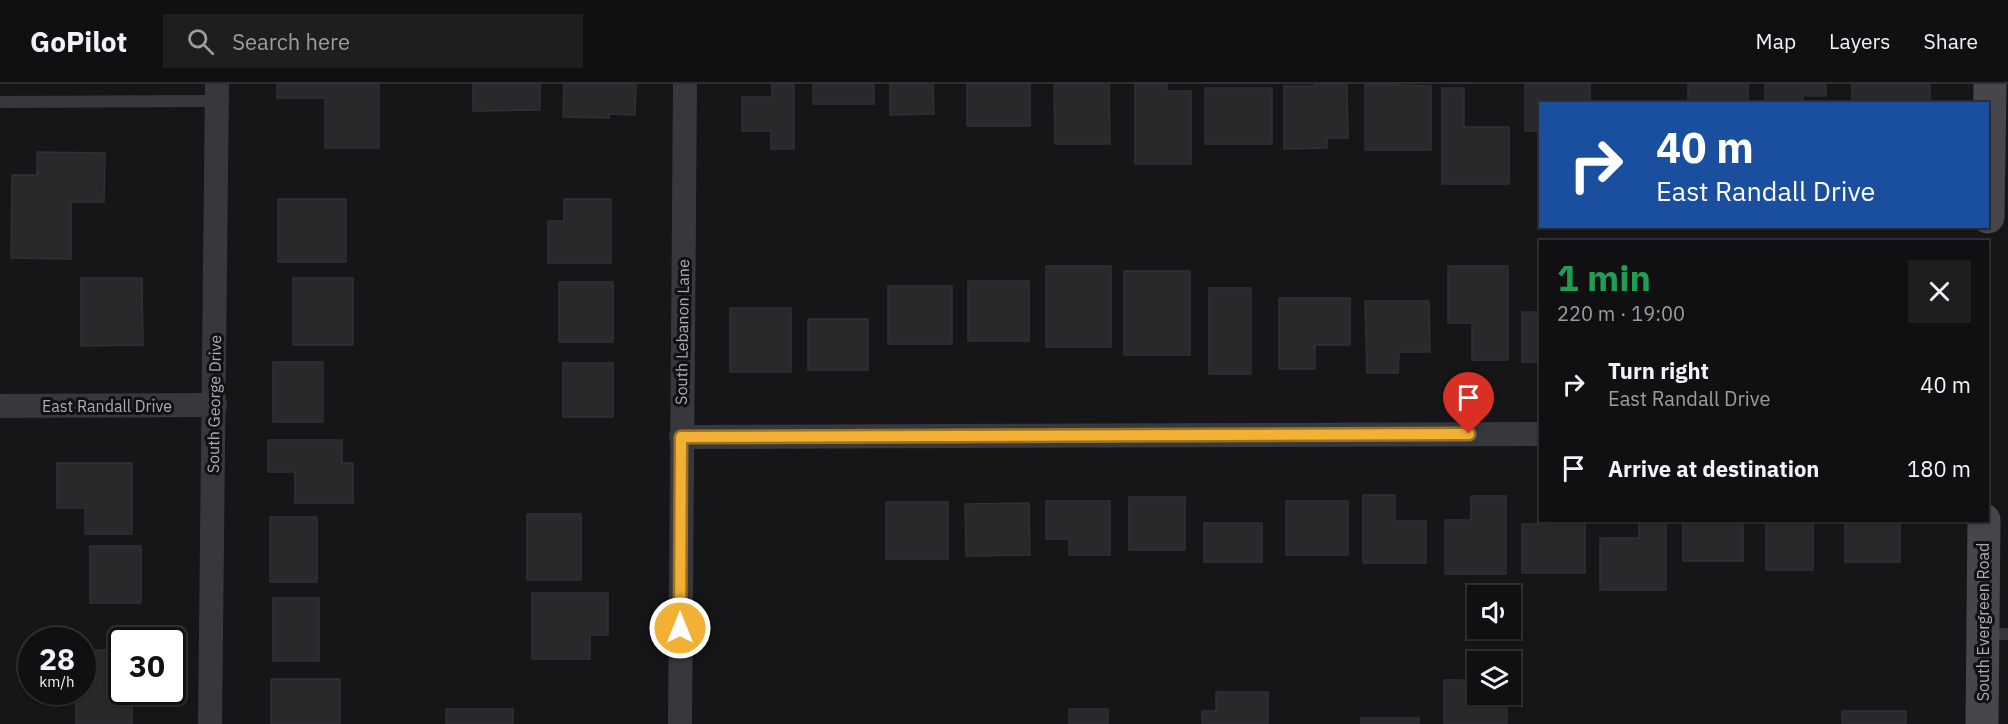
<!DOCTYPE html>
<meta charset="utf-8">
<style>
:root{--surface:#101012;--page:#1e1e20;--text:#f1f3f6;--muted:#9c9d9f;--line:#303032}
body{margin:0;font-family:"IBM Plex Sans",sans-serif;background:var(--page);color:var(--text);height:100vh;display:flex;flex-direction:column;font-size:22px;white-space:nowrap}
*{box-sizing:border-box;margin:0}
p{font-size:20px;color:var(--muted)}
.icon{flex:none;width:33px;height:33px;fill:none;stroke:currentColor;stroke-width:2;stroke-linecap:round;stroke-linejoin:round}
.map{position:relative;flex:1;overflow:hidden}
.details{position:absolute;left:1539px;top:156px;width:450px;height:282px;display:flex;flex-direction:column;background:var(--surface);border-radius:0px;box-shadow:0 2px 4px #0004,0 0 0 2px var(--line)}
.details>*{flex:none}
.banner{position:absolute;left:1539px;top:18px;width:450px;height:126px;border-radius:0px;box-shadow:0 2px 4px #0004,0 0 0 2px var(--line);background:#1a4fa0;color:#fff;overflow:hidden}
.fabs{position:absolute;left:1467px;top:501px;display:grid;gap:12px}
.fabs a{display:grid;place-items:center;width:54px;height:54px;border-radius:0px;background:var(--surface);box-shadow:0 2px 4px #0004,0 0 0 2px var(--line);font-size:30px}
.speed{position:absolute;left:18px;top:543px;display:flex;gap:12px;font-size:30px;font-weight:700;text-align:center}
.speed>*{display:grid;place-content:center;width:78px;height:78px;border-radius:50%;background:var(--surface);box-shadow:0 2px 4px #0004,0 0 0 2px var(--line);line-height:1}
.speed small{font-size:15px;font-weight:400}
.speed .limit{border:3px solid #111;border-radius:9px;background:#fff;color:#111}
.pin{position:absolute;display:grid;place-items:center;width:51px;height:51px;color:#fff;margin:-62px -26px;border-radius:50% 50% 50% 0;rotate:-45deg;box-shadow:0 0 6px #0007}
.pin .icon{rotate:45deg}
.me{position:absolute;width:66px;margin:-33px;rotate:0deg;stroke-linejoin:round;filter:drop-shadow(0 0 4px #0008)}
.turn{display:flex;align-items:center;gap:21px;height:126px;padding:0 18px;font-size:27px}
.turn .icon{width:78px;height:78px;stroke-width:2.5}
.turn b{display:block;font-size:42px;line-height:51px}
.round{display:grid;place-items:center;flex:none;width:63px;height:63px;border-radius:0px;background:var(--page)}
.overview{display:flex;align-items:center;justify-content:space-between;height:102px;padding:0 18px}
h1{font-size:36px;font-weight:800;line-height:45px;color:#1e9e55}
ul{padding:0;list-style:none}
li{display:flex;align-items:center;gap:18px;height:84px;padding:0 18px}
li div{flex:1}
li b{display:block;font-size:22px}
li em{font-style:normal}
header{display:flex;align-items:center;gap:36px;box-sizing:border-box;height:84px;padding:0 30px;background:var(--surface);border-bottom:2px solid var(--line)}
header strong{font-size:28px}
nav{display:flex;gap:33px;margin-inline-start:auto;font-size:21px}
.search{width:420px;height:54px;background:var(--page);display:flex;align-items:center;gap:15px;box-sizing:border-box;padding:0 21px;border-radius:0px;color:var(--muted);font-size:22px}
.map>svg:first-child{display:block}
.building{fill:#29292c;stroke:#303034;stroke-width:1.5}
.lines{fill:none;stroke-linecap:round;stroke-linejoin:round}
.lane{stroke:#37383d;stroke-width:12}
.street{stroke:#37383d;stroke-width:24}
.secondary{stroke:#45474d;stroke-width:33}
.route-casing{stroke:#9d7322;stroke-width:15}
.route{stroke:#f2b134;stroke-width:10}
.labels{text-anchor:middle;stroke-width:6;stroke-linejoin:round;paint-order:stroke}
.street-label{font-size:16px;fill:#a8adb8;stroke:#111113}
</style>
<header>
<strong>GoPilot</strong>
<div class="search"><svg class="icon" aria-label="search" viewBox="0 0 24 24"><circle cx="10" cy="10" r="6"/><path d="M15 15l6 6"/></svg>Search here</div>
<nav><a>Map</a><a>Layers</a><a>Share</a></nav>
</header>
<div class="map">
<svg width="2008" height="640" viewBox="0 0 2008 640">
<rect width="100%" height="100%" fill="#161618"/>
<g class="building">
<polygon points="277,0 379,0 379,64 325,64 325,14 277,14"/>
<polygon points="473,0 540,0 540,26 473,27"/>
<polygon points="564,0 636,0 635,31 609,30 609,34 563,33"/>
<polygon points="772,0 794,0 794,65 771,65 771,47 742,47 742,13 772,13"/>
<rect x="813" y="0" width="61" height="20"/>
<polygon points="890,0 933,0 934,30 890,31"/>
<rect x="967" y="0" width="63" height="42"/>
<polygon points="1054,0 1109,0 1110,60 1055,60"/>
<polygon points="1135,0 1167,0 1167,7 1191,7 1191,80 1135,80"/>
<polygon points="1315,0 1347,0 1348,54 1327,54 1327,64 1284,65 1284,2 1315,2"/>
<polygon points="1365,0 1431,2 1431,66 1365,66"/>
<polygon points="1525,0 1590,0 1590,20 1540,20 1540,47 1525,47"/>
<rect x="1688" y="0" width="60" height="20"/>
<polygon points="1765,0 1826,0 1826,12 1803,12 1803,20 1765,20"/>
<rect x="1852" y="0" width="78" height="20"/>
<rect x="1205" y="4" width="67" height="56"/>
<polygon points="1442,4 1464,4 1464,43 1509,43 1509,100 1442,100"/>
<polygon points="37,68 105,69 104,118 71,118 71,175 11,174 12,91 37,91"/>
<rect x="278" y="115" width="68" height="63"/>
<polygon points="564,115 611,115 611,179 548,179 548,137 564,137"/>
<rect x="1046" y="182" width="65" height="81"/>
<polygon points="1448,182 1508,182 1508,276 1472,276 1472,239 1448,239"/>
<rect x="1124" y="187" width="66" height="84"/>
<polygon points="81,194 142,194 143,261 81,262"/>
<rect x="293" y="194" width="60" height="67"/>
<rect x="968" y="197" width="61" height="60"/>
<rect x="559" y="198" width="54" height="60"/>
<rect x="888" y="202" width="64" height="58"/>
<rect x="1209" y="204" width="42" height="86"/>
<polygon points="1279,214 1350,214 1350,261 1315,261 1315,285 1279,285"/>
<polygon points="1365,217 1429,217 1430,268 1399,268 1398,289 1367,289"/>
<rect x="730" y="224" width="61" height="64"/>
<rect x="1522" y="228" width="18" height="50"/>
<rect x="808" y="235" width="60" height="51"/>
<rect x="273" y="278" width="50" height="60"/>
<rect x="563" y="279" width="50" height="54"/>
<polygon points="268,356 342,356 342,379 353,379 353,419 295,419 295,388 268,388"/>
<polygon points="57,379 132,379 132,450 85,450 85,424 57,424"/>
<polygon points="1363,411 1395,411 1395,437 1426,437 1426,479 1363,479"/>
<polygon points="1471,412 1506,412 1506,490 1445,490 1445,436 1471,436"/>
<rect x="1129" y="413" width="56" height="53"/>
<polygon points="1046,417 1110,417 1110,471 1069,471 1069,455 1046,455"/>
<rect x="1286" y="417" width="62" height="54"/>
<rect x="886" y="418" width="62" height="57"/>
<polygon points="1029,419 1030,471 966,472 965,420"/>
<rect x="527" y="430" width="54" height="66"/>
<rect x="270" y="433" width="47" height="65"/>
<polygon points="1552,436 1585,436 1585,489 1522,489 1522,440 1552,440"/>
<polygon points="1639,436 1666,436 1666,506 1600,506 1600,454 1639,454"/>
<rect x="1766" y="436" width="47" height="50"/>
<rect x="1845" y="436" width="55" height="42"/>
<rect x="1683" y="437" width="60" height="40"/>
<rect x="1204" y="439" width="58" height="39"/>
<rect x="90" y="462" width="51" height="57"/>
<polygon points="532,509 608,509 608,551 590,551 590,575 532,575"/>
<rect x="273" y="514" width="46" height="63"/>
<polygon points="82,566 122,566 122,608 132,608 132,639 76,639 76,608 82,608"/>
<rect x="271" y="595" width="69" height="45"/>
<polygon points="1444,596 1478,596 1478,610 1507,610 1507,640 1444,640"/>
<polygon points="1216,608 1268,608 1268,640 1202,640 1202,627 1216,627"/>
<rect x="446" y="625" width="67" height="15"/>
<rect x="1069" y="625" width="39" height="15"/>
<rect x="1842" y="627" width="64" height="13"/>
<rect x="1361" y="634" width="58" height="6"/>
</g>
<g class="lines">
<g class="lane">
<polyline points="0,18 217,17"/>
<polyline points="1984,550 2008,550"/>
</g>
<g class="street">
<polyline points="0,322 215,321"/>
<polyline points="681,353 1540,350"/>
<polyline points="210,640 217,0"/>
<polyline points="680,640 685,0"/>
</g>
<g class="secondary">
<polyline points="1988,133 1990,0"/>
<polyline points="1982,640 1984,436"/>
</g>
</g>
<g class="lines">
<defs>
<polyline id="route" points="680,544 681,353 1469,350"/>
</defs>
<use href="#route" class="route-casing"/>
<use href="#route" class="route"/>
</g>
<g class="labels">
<g class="street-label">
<text transform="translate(682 248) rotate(-89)" y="6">South Lebanon Lane</text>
<text transform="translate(214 320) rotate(-89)" y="6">South George Drive</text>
<text x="107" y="328">East Randall Drive</text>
<text transform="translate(1983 538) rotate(-90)" y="6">South Evergreen Road</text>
</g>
</g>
</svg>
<div class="fabs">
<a><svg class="icon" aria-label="sound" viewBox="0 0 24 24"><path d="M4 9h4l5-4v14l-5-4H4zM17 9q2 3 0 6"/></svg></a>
<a><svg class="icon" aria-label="layers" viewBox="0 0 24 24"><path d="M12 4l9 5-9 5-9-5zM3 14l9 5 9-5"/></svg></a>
</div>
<div class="speed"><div>28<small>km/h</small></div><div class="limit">30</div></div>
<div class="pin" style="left:1469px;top:350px;background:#d93025"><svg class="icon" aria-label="arrive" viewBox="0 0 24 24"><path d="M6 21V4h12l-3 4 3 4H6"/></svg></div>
<svg class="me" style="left:680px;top:544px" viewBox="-20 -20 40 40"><circle r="17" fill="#f2b134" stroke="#fff" stroke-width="3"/><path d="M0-11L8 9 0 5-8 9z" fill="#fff"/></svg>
<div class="banner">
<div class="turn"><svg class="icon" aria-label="right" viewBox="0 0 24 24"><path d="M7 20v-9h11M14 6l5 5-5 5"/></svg><div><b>40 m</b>East Randall Drive</div></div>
</div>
<section class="details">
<div class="overview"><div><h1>1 min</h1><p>220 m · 19:00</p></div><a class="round"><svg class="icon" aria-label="close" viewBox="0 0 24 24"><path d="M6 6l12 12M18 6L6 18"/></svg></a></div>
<ul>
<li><svg class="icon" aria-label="right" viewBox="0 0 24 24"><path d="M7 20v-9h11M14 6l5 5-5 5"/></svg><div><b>Turn right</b><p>East Randall Drive</p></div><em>40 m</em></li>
<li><svg class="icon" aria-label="arrive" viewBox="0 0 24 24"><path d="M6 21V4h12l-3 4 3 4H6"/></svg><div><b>Arrive at destination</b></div><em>180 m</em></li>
</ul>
</section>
</div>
